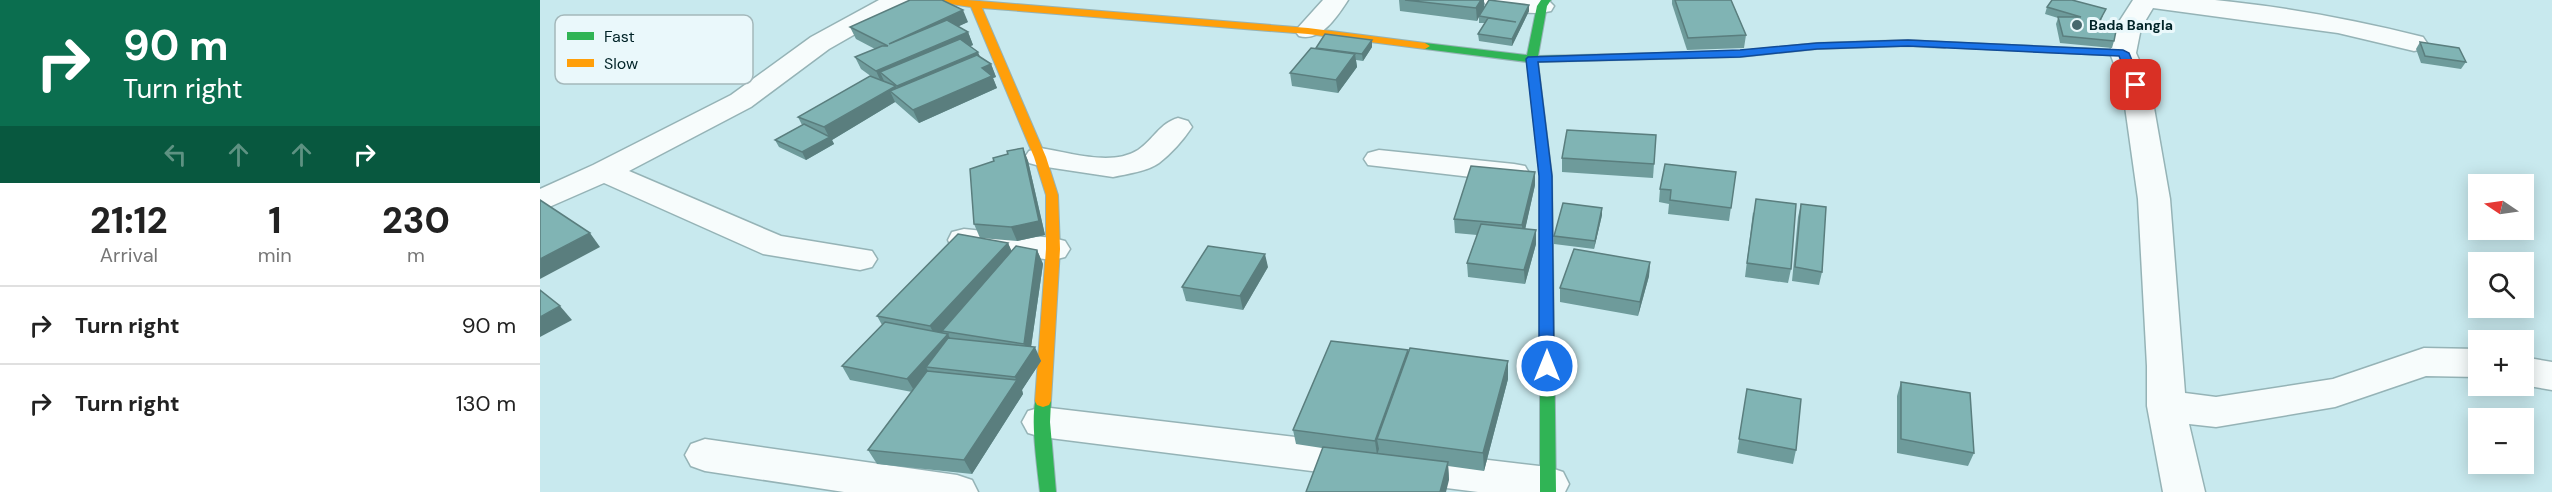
<!DOCTYPE html>
<meta charset="utf-8">
<style>
:root{--surface:#fff;--page:#f6f6f6;--text:#222;--muted:#767676;--line:#e0e0e0}
body{margin:0;font-family:"DM Sans",sans-serif;background:var(--page);color:var(--text);height:100vh;display:flex;flex-direction:column;font-size:22px;white-space:nowrap}
*{box-sizing:border-box;margin:0}
p{font-size:20px;color:var(--muted)}
.icon{flex:none;width:33px;height:33px;fill:none;stroke:currentColor;stroke-width:2;stroke-linecap:round;stroke-linejoin:round}
.map{position:relative;flex:1;overflow:hidden}
.drawer{display:flex;flex-direction:column;background:var(--surface);width:540px}
.drawer>*{flex:none}
.banner{background:#0b6e4f;color:#fff;overflow:hidden}
.needle{width:39px;rotate:283deg}
.tools{position:absolute;left:1928px;top:174px;display:grid;gap:12px}
.tools a{display:grid;place-items:center;width:66px;height:66px;border-radius:0px;background:var(--surface);box-shadow:0 3px 15px #0003;font-size:30px}
.pin{position:absolute;display:grid;place-items:center;width:51px;height:51px;color:#fff;margin:-26px;border-radius:12px;box-shadow:0 3px 9px #0006}
.me{position:absolute;width:66px;margin:-33px;rotate:0deg;stroke-linejoin:round;filter:drop-shadow(0 0 4px #0008)}
.turn{display:flex;align-items:center;gap:21px;height:126px;padding:0 24px;font-size:27px}
.turn .icon{width:78px;height:78px;stroke-width:2.5}
.turn b{display:block;font-size:42px;line-height:51px}
.lanes{display:flex;align-items:center;height:57px;padding:0 24px;background:#0003;justify-content:center;gap:30px;direction:ltr}
.lanes .off{opacity:.35}
.eta{display:flex;justify-content:space-evenly;align-items:center;height:102px;text-align:center}
.eta b{font-size:36px;font-weight:800;line-height:42px}
ul{padding:0;list-style:none}
li{display:flex;align-items:center;gap:18px;height:78px;padding:0 24px;border-top:2px solid var(--line)}
li div{flex:1}
li b{display:block;font-size:22px}
li em{font-style:normal}
main{display:flex;flex:1;min-height:0}
.map>svg:first-child{display:block}
.lines{fill:none;stroke-linecap:round;stroke-linejoin:round}
.street-casing{stroke:#95b3b6;stroke-width:3}
.fast-casing{stroke:#95b3b6;stroke-width:2}
.slow-casing{stroke:#95b3b6;stroke-width:2}
.street{fill:#f7fcfc;fill-rule:evenodd}
.fast{fill:#30b455;fill-rule:evenodd}
.slow{fill:#ff9f0a;fill-rule:evenodd}
.wall{fill:#6e9b9b}
.shaded-wall{fill:#5a7e7e}
.building{fill:#80b4b4;stroke:#5a7e7e;stroke-width:1.5}
.route{fill:#1a73e8;stroke:#114b97;stroke-width:1.5}
.poi-dot{fill:#47686d;stroke:#eaf8fb;stroke-width:2}
.labels{text-anchor:middle;stroke-width:6;stroke-linejoin:round;paint-order:stroke}
.far-poi-label{font-size:14px;font-weight:bold;fill:#012327;stroke:#eaf8fb;text-anchor:start}
.key{fill:#eaf8fb;stroke:#a4b8bb;stroke-width:1.5}
.key-label{font-size:16px;fill:#012327}
</style>
<main>
<section class="drawer">
<div class="banner">
<div class="turn"><svg class="icon" aria-label="right" viewBox="0 0 24 24"><path d="M7 20v-9h11M14 6l5 5-5 5"/></svg><div><b>90 m</b>Turn right</div></div>
<div class="lanes"><svg class="icon off" aria-label="left" viewBox="0 0 24 24"><path d="M17 20v-9H6M10 6l-5 5 5 5"/></svg><svg class="icon off" aria-label="ahead" viewBox="0 0 24 24"><path d="M12 20V5M6 11l6-6 6 6"/></svg><svg class="icon off" aria-label="ahead" viewBox="0 0 24 24"><path d="M12 20V5M6 11l6-6 6 6"/></svg><svg class="icon" aria-label="right" viewBox="0 0 24 24"><path d="M7 20v-9h11M14 6l5 5-5 5"/></svg></div>
</div>
<div class="eta">
<div><b>21:12</b><p>Arrival</p></div>
<div><b>1</b><p>min</p></div>
<div><b>230</b><p>m</p></div>
</div>
<ul>
<li><svg class="icon" aria-label="right" viewBox="0 0 24 24"><path d="M7 20v-9h11M14 6l5 5-5 5"/></svg><div><b>Turn right</b></div><em>90 m</em></li>
<li><svg class="icon" aria-label="right" viewBox="0 0 24 24"><path d="M7 20v-9h11M14 6l5 5-5 5"/></svg><div><b>Turn right</b></div><em>130 m</em></li>
</ul>
</section>
<div class="map">
<svg width="2012" height="492" viewBox="0 0 2012 492">
<rect width="100%" height="100%" fill="#c8e9ee"/>
<g class="lines">
<defs>
<g id="street">
<polygon points="339,0 369,0 366,5 289,49 211,107 89,171 241,236 332,251 337,259 332,267 320,270 223,254 64,183 0,211 0,189 53,165 191,95 271,37"/>
<path d="M783,0H808C797,17 781,42 759,36L755,31Z"/>
<path d="M943,0H1008L1014,6L1011,11C992,16 965,10 946,5Z"/>
<path d="M1593,0C1620,0 1648,0 1675,0C1746,7 1815,20 1883,37L1887,43L1883,49L1874,51L1798,33L1613,8L1601,28L1596,53L1610,85L1630,199L1645,393L1676,397L1793,379L1884,348L1938,349V377L1886,376L1795,407L1676,427L1649,424L1665,492H1623L1607,406V366L1598,199L1582,85L1570,53L1575,28Z"/>
<path d="M638,118L648,121L652,127C644,139 631,154 619,163C608,171 587,174 573,177L500,166L489,163L485,157L489,151L500,148C529,152 571,167 598,150C613,140 620,123 638,118Z"/>
<polygon points="839,150 974,164 985,166 989,173 985,180 974,182 828,165 824,159 828,153"/>
<polygon points="424,229 513,238 525,241 530,249 525,257 513,260 412,248 408,240 412,232"/>
<polygon points="1983,357 2012,362 2012,390 1983,385"/>
<polygon points="502,407 1008,467 1023,472 1029,484 1025,492 938,492 502,437 488,433 482,422 488,411"/>
<polygon points="165,439 417,475 432,480 438,492 304,492 165,471 151,466 145,455 151,444"/>
</g>
<g id="fast">
<polygon points="1001,0 1011,0 1007,6 998,56 1200,51 1277,43 1368,40 1405,42 1410,45 1405,48 1368,46 1277,49 1200,57 998,62 1012,176 1016,492 1000,492 1000,176 987,62 885,49 880,46 885,43 987,55 997,6"/>
<path d="M503,395L509,397L511,401L510,422L516,492H500C498,472 489,413 497,397Z"/>
</g>
<g id="slow">
<polygon points="399,0 427,0 768,28 885,43 890,46 885,49 768,34 442,8 506,157 518,195 520,249 511,401 509,405 503,407 497,405 495,401 506,249 506,195 494,157 431,7 404,3"/>
<polygon points="1405,42 1583,50 1588,53 1583,56 1401,47 1401,43"/>
</g>
</defs>
<use href="#street" class="street-casing"/>
<use href="#fast" class="fast-casing"/>
<use href="#slow" class="slow-casing"/>
<use href="#street" class="street"/>
<use href="#fast" class="fast"/>
<use href="#slow" class="slow"/>
</g>
<g class="wall">
<polygon points="859,0 944,0 944,7 989,11 972,46 939,41 938,34 945,23 939,23 939,16 937,21 860,11"/>
<polygon points="1132,0 1191,0 1206,35 1204,48 1147,50 1132,4"/>
<polygon points="1507,7 1563,16 1561,20 1574,41 1572,48 1520,43 1516,24 1518,18 1505,14"/>
<polygon points="428,22 418,26 428,32 433,45 430,46 440,57 451,64 456,77 453,78 457,88 379,123 355,102 292,140 294,144 266,160 239,147 235,140 262,125 258,117 332,77 321,69 315,57 335,49 316,39 310,27"/>
<polygon points="1880,42 1926,62 1921,69 1881,63 1876,49"/>
<polygon points="832,47 823,61 816,60 817,67 798,93 752,86 750,73 776,49 776,48"/>
<polygon points="1116,135 1113,178 1022,172 1022,158"/>
<polygon points="483,148 488,161 505,235 477,241 440,238 434,224 454,161"/>
<polygon points="995,172 995,185 985,229 996,230 996,244 985,284 928,277 927,263 937,235 915,233 914,219"/>
<polygon points="1196,172 1189,221 1128,214 1129,204 1119,202 1120,189"/>
<polygon points="1261,204 1282,272 1279,285 1252,281 1258,217"/>
<polygon points="1062,208 1062,215 1054,249 1014,244 1014,236"/>
<polygon points="1213,212 1251,269 1248,283 1205,277"/>
<polygon points="468,243 471,251 497,250 503,264 491,347 501,361 482,390 483,394 432,474 337,464 328,450 372,392 310,380 302,366 342,325 337,316"/>
<polygon points="1110,262 1109,276 1098,316 1020,302 1020,288"/>
<polygon points="728,267 703,310 646,301 642,287"/>
<polygon points="868,350 868,353 968,379 944,471 908,466 909,480 782,448 756,444 753,430"/>
<polygon points="1361,382 1434,453 1428,466 1357,453 1357,396"/>
<polygon points="1207,389 1256,450 1253,464 1197,453"/>
</g>
<g class="shaded-wall">
<polygon points="941,0 944,0 944,7 937,21 936,8"/>
<polygon points="989,5 989,11 972,46 972,39"/>
<polygon points="423,10 428,22 355,56 349,44"/>
<polygon points="428,32 433,45 351,81 340,72 345,83 342,84 336,71"/>
<polygon points="832,40 832,47 823,61 822,54"/>
<polygon points="438,52 443,64 363,99 357,86"/>
<polygon points="815,54 817,67 798,93 796,80"/>
<polygon points="451,64 456,77 453,78 457,88 379,123 373,110 442,68"/>
<polygon points="356,86 361,99 350,91 355,102 292,140 294,144 266,160 262,152 289,137 284,127"/>
<polygon points="483,148 488,161 505,235 477,241 471,227"/>
<polygon points="995,172 995,185 983,239 982,225"/>
<polygon points="1062,208 1062,215 1054,249 1055,241"/>
<polygon points="996,230 996,244 985,284 984,270"/>
<polygon points="50,233 60,247 0,279 0,259"/>
<polygon points="468,243 474,256 402,331 403,333 397,340 390,326"/>
<polygon points="497,250 503,264 490,354 495,347 501,361 482,390 483,394 432,474 424,460 476,380 475,377 489,356 484,344"/>
<polygon points="725,254 728,267 703,310 700,296"/>
<polygon points="1110,262 1109,276 1098,316 1100,302"/>
<polygon points="20,306 32,320 0,337 0,317"/>
<polygon points="408,334 415,348 386,367 390,375 375,392 367,379"/>
<polygon points="868,350 869,364 837,439 839,449 837,455 835,441"/>
<polygon points="968,361 968,379 944,471 943,453"/>
<polygon points="908,462 909,480 906,492 900,492"/>
</g>
<g class="building">
<polygon points="370,0 402,0 423,10 349,44 407,20 428,32 336,71 315,57 342,46 348,46 310,27"/>
<polygon points="865,0 941,0 936,8"/>
<polygon points="949,0 989,5 972,39 938,34 948,18 976,22 939,16"/>
<polygon points="1135,0 1191,0 1206,35 1148,38"/>
<polygon points="1512,0 1532,0 1566,9 1560,20 1577,26 1574,41 1523,36 1518,17 1541,17 1507,7"/>
<polygon points="785,34 832,40 822,54 776,48"/>
<polygon points="420,39 438,52 357,86 340,72"/>
<polygon points="1880,42 1919,48 1926,62 1885,56"/>
<polygon points="771,48 815,54 796,80 750,73"/>
<polygon points="437,55 451,64 442,68 452,76 373,110 350,91"/>
<polygon points="330,76 356,86 284,127 258,117"/>
<polygon points="264,124 290,137 262,152 235,140"/>
<polygon points="1027,130 1116,135 1114,164 1022,158"/>
<polygon points="483,148 499,221 471,227 434,224 430,169 454,161 453,158 468,154 467,151"/>
<polygon points="1125,164 1196,172 1191,208 1130,200 1131,190 1120,189"/>
<polygon points="931,166 995,172 982,225 914,219"/>
<polygon points="1216,199 1256,204 1251,269 1207,263"/>
<polygon points="0,200 50,233 0,259"/>
<polygon points="1023,203 1062,208 1055,241 1014,236"/>
<polygon points="1261,204 1286,207 1282,272 1255,267"/>
<polygon points="941,224 996,230 984,270 927,263"/>
<polygon points="418,234 468,243 390,326 337,316"/>
<polygon points="476,246 497,250 484,344 402,331"/>
<polygon points="668,246 725,254 700,296 642,287"/>
<polygon points="1034,249 1110,262 1100,302 1020,288"/>
<polygon points="0,290 20,306 0,317"/>
<polygon points="345,322 408,334 367,379 302,366"/>
<polygon points="408,338 495,347 475,377 386,367"/>
<polygon points="791,341 868,350 835,441 753,430"/>
<polygon points="870,348 968,361 943,453 837,439"/>
<polygon points="387,371 477,380 424,460 328,450"/>
<polygon points="1361,382 1430,393 1434,453 1361,439"/>
<polygon points="1207,389 1261,399 1256,450 1199,439"/>
<polygon points="783,447 908,462 900,492 766,492"/>
</g>
<polygon class="route" points="1368,40 1583,50 1589,53 1602,85 1600,88 1592,88 1579,56 1368,46 1277,49 1200,57 998,62 1012,176 1014,366 1012,370 1001,370 999,366 999,176 986,59 988,57 1200,50 1277,43"/>
<circle class="poi-dot" cx="1537" cy="25" r="6"/>
<g class="labels">
<g class="far-poi-label">
<text x="1549" y="30">Bada Bangla</text>
</g>
</g>
<rect x="15" y="15" width="198" height="69" rx="9" class="key"/>
<rect x="27" y="32" width="27" height="8" fill="#30b455"/>
<rect x="27" y="59" width="27" height="8" fill="#ff9f0a"/>
<g class="key-label">
<text x="64" y="42">Fast</text>
<text x="64" y="69">Slow</text>
</g>
</svg>
<div class="tools">
<a><svg class="needle" viewBox="-14 -14 28 28"><path d="M0-13l5 13h-10z" fill="#e53935"/><path d="M0 13l5-13h-10z" fill="#767676"/></svg></a>
<a><svg class="icon" aria-label="search" viewBox="0 0 24 24"><circle cx="10" cy="10" r="6"/><path d="M15 15l6 6"/></svg></a>
<a>+</a>
<a>−</a>
</div>
<div class="pin" style="left:1596px;top:85px;background:#d93025"><svg class="icon" aria-label="arrive" viewBox="0 0 24 24"><path d="M6 21V4h12l-3 4 3 4H6"/></svg></div>
<svg class="me" style="left:1007px;top:366px" viewBox="-20 -20 40 40"><circle r="17" fill="#1a73e8" stroke="#fff" stroke-width="3"/><path d="M0-11L8 9 0 5-8 9z" fill="#fff"/></svg>
</div>
</main>
